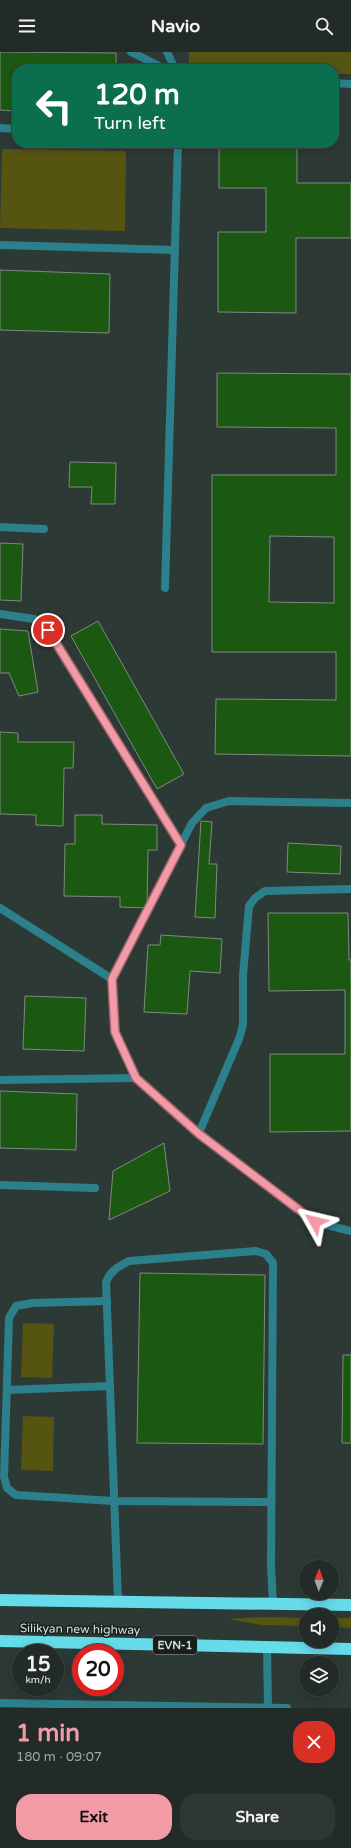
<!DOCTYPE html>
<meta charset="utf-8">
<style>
:root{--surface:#222b28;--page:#2e3734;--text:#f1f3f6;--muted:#a2a7a8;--line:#3f4745;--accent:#f39aa7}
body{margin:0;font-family:"Varela Round",sans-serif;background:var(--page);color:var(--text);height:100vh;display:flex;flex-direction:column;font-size:15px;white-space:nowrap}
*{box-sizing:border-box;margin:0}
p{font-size:13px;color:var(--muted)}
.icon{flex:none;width:22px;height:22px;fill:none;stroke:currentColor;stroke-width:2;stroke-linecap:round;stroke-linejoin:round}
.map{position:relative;height:1656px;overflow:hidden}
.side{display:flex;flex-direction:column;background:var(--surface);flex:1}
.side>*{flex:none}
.top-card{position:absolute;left:12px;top:12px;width:327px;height:84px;border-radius:16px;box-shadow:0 2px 10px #0003,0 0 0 1px var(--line);background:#0b6e4f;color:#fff;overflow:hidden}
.needle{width:26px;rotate:1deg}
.tools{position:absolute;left:299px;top:1508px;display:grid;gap:8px}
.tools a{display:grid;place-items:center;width:40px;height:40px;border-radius:50%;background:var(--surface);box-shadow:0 2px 10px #0003,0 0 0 1px var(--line);font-size:20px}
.speed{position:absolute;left:12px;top:1592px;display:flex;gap:8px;font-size:20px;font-weight:700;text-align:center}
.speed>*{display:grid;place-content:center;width:52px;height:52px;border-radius:50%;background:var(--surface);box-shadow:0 2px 10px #0003,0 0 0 1px var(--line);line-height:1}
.speed small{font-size:10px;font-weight:400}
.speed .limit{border:6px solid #d22;background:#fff;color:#111}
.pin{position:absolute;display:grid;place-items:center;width:34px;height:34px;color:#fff;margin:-17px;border:2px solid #fff;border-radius:50%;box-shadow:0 1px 4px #0007}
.me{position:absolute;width:44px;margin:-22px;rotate:307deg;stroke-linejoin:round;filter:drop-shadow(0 0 3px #0008)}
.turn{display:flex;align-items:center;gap:14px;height:84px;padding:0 16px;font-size:18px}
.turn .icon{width:52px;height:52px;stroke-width:2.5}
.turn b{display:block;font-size:28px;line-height:34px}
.round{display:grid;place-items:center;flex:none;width:42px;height:42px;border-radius:16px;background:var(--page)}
.overview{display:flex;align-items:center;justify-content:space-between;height:68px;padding:0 16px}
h1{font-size:24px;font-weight:700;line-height:30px;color:var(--accent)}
.cta{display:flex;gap:8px;margin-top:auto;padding:8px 16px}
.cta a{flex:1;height:46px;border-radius:16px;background:var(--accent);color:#111;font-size:16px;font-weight:700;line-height:46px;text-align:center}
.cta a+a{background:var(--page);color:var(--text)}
header{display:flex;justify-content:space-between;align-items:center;height:52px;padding:0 16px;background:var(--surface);font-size:18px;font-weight:700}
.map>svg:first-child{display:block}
.green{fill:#555411}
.building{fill:#1b5812;stroke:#818980;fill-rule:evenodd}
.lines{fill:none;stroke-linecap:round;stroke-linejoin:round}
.lane{stroke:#2c808b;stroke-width:8}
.highway{stroke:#66dbea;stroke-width:12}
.route-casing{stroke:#9e646d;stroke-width:10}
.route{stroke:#f39aa7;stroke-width:7}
.labels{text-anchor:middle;stroke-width:3;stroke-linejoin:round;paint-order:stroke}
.shield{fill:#191f1d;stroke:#9da3a1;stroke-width:1}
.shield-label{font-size:11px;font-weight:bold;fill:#d5dcda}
.street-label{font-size:12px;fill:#d5dcda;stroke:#191f1d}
</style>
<header><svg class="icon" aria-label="menu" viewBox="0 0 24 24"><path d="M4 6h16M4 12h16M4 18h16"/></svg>Navio<svg class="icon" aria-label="search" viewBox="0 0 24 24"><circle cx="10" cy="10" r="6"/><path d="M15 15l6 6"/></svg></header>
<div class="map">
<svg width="351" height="1656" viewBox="0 0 351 1656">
<rect width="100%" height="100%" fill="#2d3935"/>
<g class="green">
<polygon points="189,0 351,0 351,22 334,22 334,17 189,17"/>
<polygon points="2,97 126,99 125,179 0,176"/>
<polygon points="23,1271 54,1272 52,1326 21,1325"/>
<polygon points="23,1364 54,1365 53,1419 21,1418"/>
<polygon points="262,1565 306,1566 306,1574 261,1573 228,1567"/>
<polygon points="332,1566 351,1566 351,1576 332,1575"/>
</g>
<g class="building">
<polygon points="0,0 116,1 116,17 17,17 17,59 0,58"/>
<polygon points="219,91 297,91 297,131 351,131 351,186 296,186 296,261 218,260 218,180 266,180 266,136 219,136"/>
<polygon points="0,218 110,222 109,281 0,278"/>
<path d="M217,321L351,322V704L215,702L216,647L336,648V600H212V423H336V376L217,375ZM270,484L334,485V551L269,550Z"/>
<polygon points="70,410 116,411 115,452 91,452 92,435 69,435"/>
<polygon points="0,491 23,492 21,549 0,548"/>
<polygon points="98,569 184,722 157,737 71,584"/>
<polygon points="0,577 28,579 38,640 19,644 9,621 0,621"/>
<polygon points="0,680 18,681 18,690 74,690 73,716 64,716 63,774 36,773 36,763 0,762"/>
<polygon points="75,763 102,763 102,772 157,773 157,798 148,798 147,856 120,855 120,845 64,844 65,792 75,792"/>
<polygon points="201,769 212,770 209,812 217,812 215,866 195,865"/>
<polygon points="288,791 341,794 340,822 287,820"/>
<polygon points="268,861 348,861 349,908 351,908 351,1079 270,1080 270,1002 345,1002 345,938 269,939"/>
<polygon points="161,883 222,887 220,921 190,919 187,962 144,960 148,893 160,893"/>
<polygon points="25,944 86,946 84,999 23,997"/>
<polygon points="0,1039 77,1042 76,1098 0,1096"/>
<polygon points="164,1091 170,1139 109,1168 113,1119"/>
<polygon points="140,1221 265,1223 263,1392 137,1391"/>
<polygon points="343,1303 351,1303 351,1391 342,1391"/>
</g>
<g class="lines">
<g class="lane">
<polyline points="131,0 165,17"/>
<polyline points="167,0 175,17"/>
<polyline points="334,31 351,32"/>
<polyline points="0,76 17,77"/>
<polyline points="0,193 175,198"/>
<polyline points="0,475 44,477"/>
<polyline points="165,536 178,91"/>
<polyline points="0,562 34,567 48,578 181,793"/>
<polyline points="351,751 229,749 206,756 192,771 112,927 115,980 136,1026 199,1081 315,1170 351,1179"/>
<polyline points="0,856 112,927"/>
<polyline points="0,1028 136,1026"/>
<polyline points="199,1081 239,987 243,973 243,923 249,854 255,846 265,839 351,837"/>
<polyline points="0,1133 95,1136"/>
<polyline points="107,1249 32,1251 16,1254 9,1266 4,1425 7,1436 16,1443 114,1449 271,1450"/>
<polyline points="7,1338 110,1334"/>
<path d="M118,1549L106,1230C111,1218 118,1215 129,1209L256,1199L266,1202L273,1211L271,1514L273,1552"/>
<polyline points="267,1595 268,1656"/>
<polyline points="0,1651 287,1656"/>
</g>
<g class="highway">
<polyline points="0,1548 351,1553"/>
<polyline points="0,1589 351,1597"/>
</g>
</g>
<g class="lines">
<defs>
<polyline id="route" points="48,578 181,793 112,927 115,980 136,1026 199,1082 315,1170"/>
</defs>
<use href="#route" class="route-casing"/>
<use href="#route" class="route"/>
</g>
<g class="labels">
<rect class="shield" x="153" y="1584" width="44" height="18" rx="3"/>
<g class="shield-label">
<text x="175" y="1597">EVN-1</text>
</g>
<g class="street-label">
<text transform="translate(80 1577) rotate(1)" y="4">Silikyan new highway</text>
</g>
</g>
</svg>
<div class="tools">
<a><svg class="needle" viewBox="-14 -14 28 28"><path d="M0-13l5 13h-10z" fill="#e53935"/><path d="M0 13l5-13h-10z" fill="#a2a7a8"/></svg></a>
<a><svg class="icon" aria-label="sound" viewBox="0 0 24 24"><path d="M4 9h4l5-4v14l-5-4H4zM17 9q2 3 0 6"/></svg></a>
<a><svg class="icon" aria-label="layers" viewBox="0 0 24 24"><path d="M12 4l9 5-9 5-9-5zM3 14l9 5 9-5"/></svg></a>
</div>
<div class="speed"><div>15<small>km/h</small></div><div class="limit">20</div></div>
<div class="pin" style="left:48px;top:578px;background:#d93025"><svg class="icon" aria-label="arrive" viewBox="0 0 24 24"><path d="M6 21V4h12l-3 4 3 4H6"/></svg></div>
<svg class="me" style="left:315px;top:1170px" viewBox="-20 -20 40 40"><path d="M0-17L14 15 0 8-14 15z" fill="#f39aa7" stroke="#fff" stroke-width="4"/></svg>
<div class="top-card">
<div class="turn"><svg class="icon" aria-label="left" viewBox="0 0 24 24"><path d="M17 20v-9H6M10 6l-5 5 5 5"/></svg><div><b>120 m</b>Turn left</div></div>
</div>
</div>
<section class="side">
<div class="overview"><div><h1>1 min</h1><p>180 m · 09:07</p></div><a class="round" style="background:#d93025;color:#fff"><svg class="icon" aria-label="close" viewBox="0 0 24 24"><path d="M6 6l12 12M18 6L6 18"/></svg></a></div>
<div class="cta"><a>Exit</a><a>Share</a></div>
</section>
